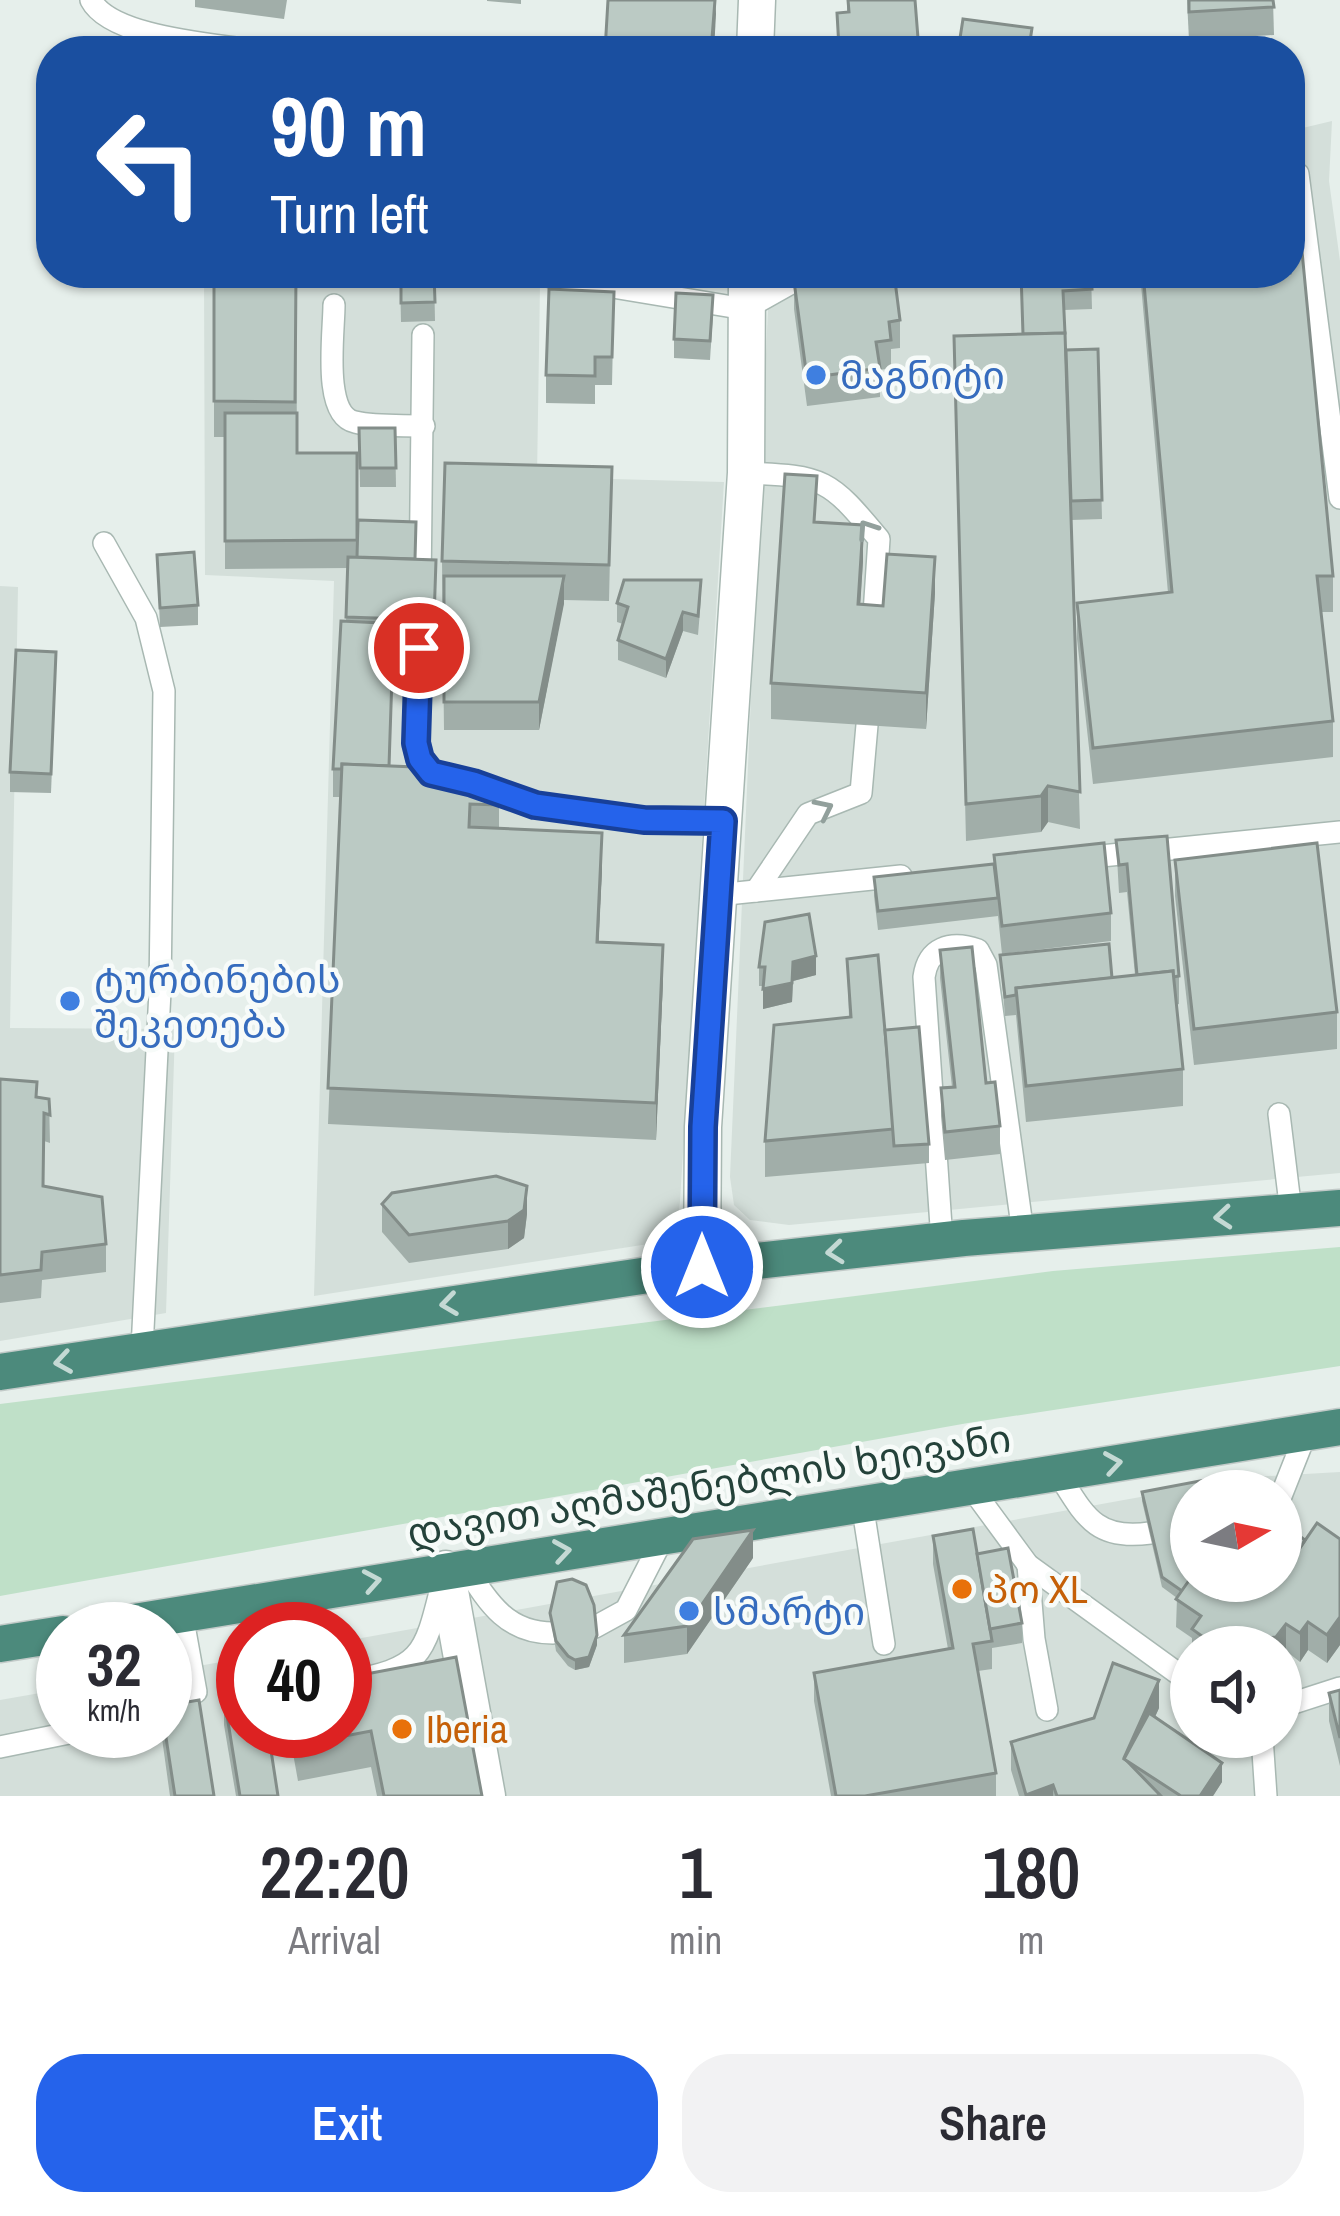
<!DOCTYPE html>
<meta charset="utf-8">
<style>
:root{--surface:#fff;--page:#f2f2f3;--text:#2b2b33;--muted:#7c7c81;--accent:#2563eb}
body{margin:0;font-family:"Archivo Narrow","Noto Sans Georgian",sans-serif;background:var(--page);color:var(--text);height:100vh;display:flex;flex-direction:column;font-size:45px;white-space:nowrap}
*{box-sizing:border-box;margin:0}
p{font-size:39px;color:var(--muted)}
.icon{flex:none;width:66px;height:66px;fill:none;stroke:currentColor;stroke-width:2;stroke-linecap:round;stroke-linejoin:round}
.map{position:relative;height:1796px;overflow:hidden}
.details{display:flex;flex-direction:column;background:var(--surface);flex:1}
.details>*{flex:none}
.banner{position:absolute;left:36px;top:36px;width:1269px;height:252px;border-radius:48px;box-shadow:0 3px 9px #0004;background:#1a4fa0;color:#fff;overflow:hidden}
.needle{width:78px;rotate:81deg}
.fabs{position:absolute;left:1170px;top:1470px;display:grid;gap:24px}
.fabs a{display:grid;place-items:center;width:132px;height:132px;border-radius:50%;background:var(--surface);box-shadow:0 3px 9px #0004;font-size:60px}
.speed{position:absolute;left:36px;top:1602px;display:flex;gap:24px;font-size:60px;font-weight:700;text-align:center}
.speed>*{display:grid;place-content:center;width:156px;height:156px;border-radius:50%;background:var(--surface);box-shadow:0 3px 9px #0004;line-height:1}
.speed small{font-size:30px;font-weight:400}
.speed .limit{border:18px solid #d22;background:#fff;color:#111}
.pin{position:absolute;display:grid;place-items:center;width:102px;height:102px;color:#fff;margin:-51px;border:6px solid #fff;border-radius:50%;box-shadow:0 3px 12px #0007}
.me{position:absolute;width:132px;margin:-66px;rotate:0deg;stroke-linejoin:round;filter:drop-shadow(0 0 9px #0008)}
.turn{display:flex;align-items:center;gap:42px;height:252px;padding:0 36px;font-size:54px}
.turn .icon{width:156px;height:156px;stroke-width:2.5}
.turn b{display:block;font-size:84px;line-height:102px}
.eta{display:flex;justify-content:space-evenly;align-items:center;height:204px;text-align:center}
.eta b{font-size:72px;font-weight:600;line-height:84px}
.action{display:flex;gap:24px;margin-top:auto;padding:24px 36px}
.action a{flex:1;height:138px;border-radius:48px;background:var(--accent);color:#fff;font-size:48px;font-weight:600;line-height:138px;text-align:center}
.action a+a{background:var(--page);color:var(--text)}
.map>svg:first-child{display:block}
.built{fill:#d4dfda;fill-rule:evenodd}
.green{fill:#bfe0c8}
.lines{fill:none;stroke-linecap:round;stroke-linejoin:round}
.service-casing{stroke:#a8b8b2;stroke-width:24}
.minor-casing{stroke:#a8b8b2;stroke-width:39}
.tertiary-casing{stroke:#a8b8b2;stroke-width:39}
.trunk-casing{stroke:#c2cac8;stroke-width:39}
.service{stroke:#fff;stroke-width:21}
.minor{stroke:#fff;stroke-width:36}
.tertiary{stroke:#fff;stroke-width:36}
.trunk{stroke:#4c8a7c;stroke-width:36}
.wall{fill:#a1aea9}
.shaded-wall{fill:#838d89}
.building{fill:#bbcac4;stroke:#838d89;stroke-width:3}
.oneway{stroke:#92a09c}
.oneway2{stroke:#c4d9d4}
.route-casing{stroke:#184099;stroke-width:30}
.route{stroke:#2563eb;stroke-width:21}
.shop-dot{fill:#3f7fe0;stroke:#f7fbf9;stroke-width:4.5}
.food-dot{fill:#e8710a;stroke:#f7fbf9;stroke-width:4.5}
.labels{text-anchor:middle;stroke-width:9;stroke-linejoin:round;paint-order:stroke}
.shop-label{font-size:39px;fill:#366cbe;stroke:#f7fbf9;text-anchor:start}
.street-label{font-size:39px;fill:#24423a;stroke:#f7fbf9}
.food-label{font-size:39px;fill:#c56008;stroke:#f7fbf9;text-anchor:start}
</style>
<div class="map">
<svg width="1340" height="1796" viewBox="0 0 1340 1796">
<rect width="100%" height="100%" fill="#e6efeb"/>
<g class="built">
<polygon points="1332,121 1329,181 1340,261 1340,1173 789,1225 750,1220 734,1205 730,1177 768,308 778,273 1290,273 1290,131"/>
<polygon points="204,273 484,273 540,285 537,477 724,482 680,1201 677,1230 655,1243 314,1296 334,581 205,575"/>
<polygon points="0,586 18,587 10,1028 175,1029 166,1313 0,1341"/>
<path d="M1340,1472V1796H0V1700L63,1689V1731H165V1672L243,1658V1731H345V1641L1251,1477ZM1191,1491H1281V1581H1191ZM1191,1647H1281V1737H1191Z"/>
</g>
<polygon class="green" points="1340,1247 1340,1366 968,1423 0,1596 0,1404 1053,1271"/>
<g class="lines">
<defs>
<g id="service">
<path d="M91,0C111,38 215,44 256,51"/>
<polyline points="1290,170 1298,174 1340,498"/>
<polyline points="528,273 745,309 809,273"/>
<path d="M334,305C334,333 322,415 355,422C376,427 402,425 424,426"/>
<path d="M746,473C825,476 829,479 879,539L873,629"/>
<polyline points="104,543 146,618 164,691 160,991 142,1349"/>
<polyline points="420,587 423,335"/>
<polyline points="419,648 416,743 420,759 431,773 473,783 535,805 644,820 723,821"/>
<polyline points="1081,858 1340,832"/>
<polyline points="756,891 808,814 861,793 867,725"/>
<polyline points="717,895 901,876"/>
<polyline points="1279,1114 1291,1212"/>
<path d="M942,1241L924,977C928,948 950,940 978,950L986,965L1023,1233"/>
<path d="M1057,1472C1084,1514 1094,1541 1150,1533"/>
<polyline points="970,1486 1028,1565 1191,1683"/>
<polyline points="1281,1496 1306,1433"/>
<polyline points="862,1503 884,1644"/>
<polyline points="1028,1565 1034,1639 1047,1710"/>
<path d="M465,1566C488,1602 506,1633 553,1633"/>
<polyline points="182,1614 196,1692"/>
<polyline points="595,1627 626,1610 665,1534"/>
<path d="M345,1682C421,1668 424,1658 442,1584"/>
<polyline points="1281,1707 1340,1688"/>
<polyline points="1262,1737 1266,1796"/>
<polyline points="0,1747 79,1731"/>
</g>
<polyline id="minor" points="446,1569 487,1796"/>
<g id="tertiary">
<polyline points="755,51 757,0"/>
<polyline points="702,1267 703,1127 746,473 747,273"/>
</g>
<g id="trunk">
<polyline points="0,1372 702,1267 964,1238 1340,1208"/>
<polyline points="91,1629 1340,1427"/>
<polyline points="0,1644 63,1634"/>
</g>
</defs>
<use href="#service" class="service-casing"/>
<use href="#minor" class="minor-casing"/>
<use href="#tertiary" class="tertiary-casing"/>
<use href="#trunk" class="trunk-casing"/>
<use href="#service" class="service"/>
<use href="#minor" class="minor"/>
<use href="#tertiary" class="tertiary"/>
<use href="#trunk" class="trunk"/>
</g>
<g class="wall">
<polygon points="195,0 287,0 284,19 195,7"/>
<polygon points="487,0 521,0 521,4 487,1"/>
<polygon points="847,0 915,0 919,51 837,51 837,13 847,13"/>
<polygon points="1187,0 1273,0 1274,35 1189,40"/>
<polygon points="214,273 296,273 297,453 357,453 357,557 415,559 436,588 434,648 393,647 390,766 439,781 499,784 499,829 602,870 598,942 663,981 656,1140 328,1124 341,797 333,797 333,769 346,622 348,568 225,569 225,437 214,437"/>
<polygon points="400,273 434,273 435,321 401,322"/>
<polygon points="1021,273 1091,273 1092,309 1064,310 1066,350 1098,349 1102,519 1071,520 1080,829 1048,822 1041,832 966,841 954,336 1022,334"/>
<polygon points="1140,273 1290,273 1333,576 1333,612 1321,612 1333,721 1333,757 1093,784 1077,639 1077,603 1168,593"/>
<polygon points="794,281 900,320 900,348 891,349 891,368 880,370 880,397 807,406 794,309"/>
<polygon points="614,292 612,385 595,385 595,404 546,403 546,375"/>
<polygon points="713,314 710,360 674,358 674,339"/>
<polygon points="359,428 395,428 396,487 360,487"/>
<polygon points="612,467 609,601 564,600 539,730 444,730 442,561"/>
<polygon points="816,522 863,561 860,604 883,606 935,593 926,729 771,719 771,683"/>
<polygon points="157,555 198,605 198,625 160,627"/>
<polygon points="701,599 698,635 683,631 666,678 618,660 618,640 623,624 617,622 617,603"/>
<polygon points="56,671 51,793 10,792 10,772"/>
<polygon points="1116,840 1179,976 1179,1004 1176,1005 1183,1069 1183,1106 1026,1122 1016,1015 1005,1016 1000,955 1112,978 1135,975 1127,892 1119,893"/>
<polygon points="1175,860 1337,1012 1337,1049 1194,1065 1175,896"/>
<polygon points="874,877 1111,913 1111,941 1002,954 998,916 878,930 874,896"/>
<polygon points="940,950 1000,1126 1000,1154 945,1160 941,1116 941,1088 952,1087 940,978"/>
<polygon points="847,959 885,1030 929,1144 929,1163 765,1177 765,1141 849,1017"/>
<polygon points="759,967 816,975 793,981 792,1002 763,1009 764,986 759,986"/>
<polygon points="0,1079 37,1098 49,1099 50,1143 44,1141 43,1186 106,1244 106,1272 42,1280 41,1298 0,1303"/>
<polygon points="382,1204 527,1214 524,1238 508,1249 409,1263 382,1232"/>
<polygon points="1142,1492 1286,1539 1340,1539 1340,1645 1327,1663 1308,1650 1300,1662 1281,1647 1192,1647 1192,1638 1176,1627 1177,1598 1162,1587 1142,1501"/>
<polygon points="933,1536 977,1554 1022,1623 1022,1643 992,1648 992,1669 978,1671 996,1773 996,1796 831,1796 814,1701 814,1673 948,1649 933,1564"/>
<polygon points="753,1558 687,1654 624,1663 624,1635"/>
<polygon points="550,1613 597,1645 589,1667 575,1670 568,1666 556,1651"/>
<polygon points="345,1678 482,1796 377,1796 371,1767 298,1781 289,1731 345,1731"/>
<polygon points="1340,1690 1340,1766 1329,1721 1329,1693"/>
<polygon points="224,1697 278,1796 236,1796 224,1725"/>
<polygon points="1159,1708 1155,1717 1222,1782 1213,1796 1019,1796 1011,1770 1011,1742"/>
<polygon points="161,1731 165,1731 214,1796 170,1796"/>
</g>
<g class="shaded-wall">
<polygon points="715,0 716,14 714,51 711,51"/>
<polygon points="863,525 863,561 858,640 858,604"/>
<polygon points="935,557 935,593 926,729 926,693"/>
<polygon points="564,576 564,604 539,730 539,702"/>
<polygon points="683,612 683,631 666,678 666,659"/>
<polygon points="1048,786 1048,822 1041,832 1041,796"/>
<polygon points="602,833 602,870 597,978 597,942"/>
<polygon points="663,945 663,981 656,1140 656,1103"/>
<polygon points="816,956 816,975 793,981 792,1002 763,1009 763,989 793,962"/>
<polygon points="527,1186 527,1214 524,1238 508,1249 508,1221"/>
<polygon points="753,1530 753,1558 687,1654 687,1626"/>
<polygon points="1340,1617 1340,1645 1327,1663 1327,1635"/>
<polygon points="1308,1622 1308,1650 1300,1662 1300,1633"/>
<polygon points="1286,1624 1286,1652 1281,1658 1281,1647 1276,1647 1276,1637"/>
<polygon points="597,1635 597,1645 589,1667 575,1670 575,1660"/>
<polygon points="1159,1680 1159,1708 1133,1765 1124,1758"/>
<polygon points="1222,1763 1222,1782 1213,1796 1200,1796"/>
<polygon points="1053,1785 1053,1796 1026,1796 1026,1795"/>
</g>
<g class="building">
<polygon points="608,0 715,0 711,51 605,51"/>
<polygon points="848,0 915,0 919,51 851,51 851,47 839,48 837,13 849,12"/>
<polygon points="1189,0 1273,0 1274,7 1189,12"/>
<polygon points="963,19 1032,28 1029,48 1039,49 1039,51 958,51"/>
<polygon points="1293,157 1333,576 1317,576 1333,721 1093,748 1077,603 1172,592 1143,273 1290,273 1290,158"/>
<polygon points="214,273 296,273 295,402 214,401"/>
<polygon points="401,273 434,273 435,302 401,303"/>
<polygon points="860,273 894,273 900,320 889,322 891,340 876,342 880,368 807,378 794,281"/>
<polygon points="1021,273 1091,273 1092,289 1063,291 1065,333 1023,334"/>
<polygon points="549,289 614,292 612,357 595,357 595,376 546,375"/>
<polygon points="676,293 713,295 710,341 674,339"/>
<polygon points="1065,333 1080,792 1048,786 1041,796 966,804 954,336"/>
<polygon points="1098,349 1102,500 1071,501 1066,350"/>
<polygon points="225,413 297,413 297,453 357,453 357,540 225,541"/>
<polygon points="359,428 395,428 396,468 360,468"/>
<polygon points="445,463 612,467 609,565 442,561"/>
<polygon points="785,474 817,476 814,522 863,525 858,604 883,606 887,554 935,557 926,693 771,683"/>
<polygon points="358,520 416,522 415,559 357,557"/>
<polygon points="194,552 198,605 160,608 157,555"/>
<polygon points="348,557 436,560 434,620 346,617"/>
<polygon points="444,576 564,576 539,702 444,702"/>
<polygon points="624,580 701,580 698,616 683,612 666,659 618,640 628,607 617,603"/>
<polygon points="341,621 382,623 393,646 389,766 342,764 342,769 333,769"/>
<polygon points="16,650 56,652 51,774 10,772"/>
<polygon points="342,764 439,768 438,781 499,784 499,805 470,804 469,827 602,833 597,942 663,945 656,1103 328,1088"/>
<polygon points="1167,836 1179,976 1173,977 1173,971 1137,975 1127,864 1119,865 1116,840"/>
<polygon points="1104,843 1111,913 1002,926 994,855"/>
<polygon points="1317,843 1337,1012 1194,1029 1175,860"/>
<polygon points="994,864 998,898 878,911 874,877"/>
<polygon points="809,914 816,956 793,962 792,983 763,989 765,967 759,967 765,922"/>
<polygon points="1109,944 1112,978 1016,988 1016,995 1005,997 1000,955"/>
<polygon points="972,947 986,1083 995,1082 1000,1126 945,1132 941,1088 955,1087 940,950"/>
<polygon points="878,955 894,1129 765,1141 774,1025 851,1017 847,959"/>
<polygon points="1173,971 1183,1069 1026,1086 1016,988"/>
<polygon points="919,1027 929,1144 894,1146 885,1030"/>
<polygon points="0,1079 37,1082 36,1097 49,1099 50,1115 44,1113 43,1186 102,1197 106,1244 42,1252 41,1270 0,1275"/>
<polygon points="496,1176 527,1186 524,1210 508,1221 409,1235 382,1204 392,1193"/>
<polygon points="1210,1479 1225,1491 1191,1491 1191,1579 1182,1591 1162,1577 1142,1492"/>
<polygon points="1317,1523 1340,1539 1340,1617 1327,1635 1308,1622 1300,1633 1286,1624 1276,1637 1235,1643 1225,1636 1217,1647 1192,1629 1201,1616 1176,1599 1190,1579 1218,1598 1230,1581 1242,1581 1247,1584 1249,1581 1281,1581 1281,1561 1285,1556 1291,1561"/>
<polygon points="973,1529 992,1641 973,1644 996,1773 865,1796 836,1796 814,1673 953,1648 933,1536"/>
<polygon points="753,1530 687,1626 624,1635 693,1539"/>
<polygon points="1293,1531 1305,1540 1291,1561 1285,1556 1281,1561 1281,1535 1286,1539"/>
<polygon points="1008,1548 1022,1623 990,1629 977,1554"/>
<polygon points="572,1579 586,1585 594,1605 597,1635 589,1657 575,1660 568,1656 556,1641 550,1613 557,1582"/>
<polygon points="1194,1581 1230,1581 1218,1598"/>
<polygon points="456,1657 482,1796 384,1796 371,1731 298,1745 296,1731 345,1731 345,1678"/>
<polygon points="1113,1663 1159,1680 1124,1758 1161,1796 1057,1796 1053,1785 1026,1795 1011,1742 1094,1718"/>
<polygon points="1340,1690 1340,1738 1329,1693"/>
<polygon points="243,1694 243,1731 268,1731 278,1796 240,1796 224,1697"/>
<polygon points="199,1700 214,1796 175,1796 165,1731 165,1706"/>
<polygon points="1149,1713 1222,1763 1200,1796 1181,1796 1124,1759"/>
</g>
<defs><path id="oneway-chevron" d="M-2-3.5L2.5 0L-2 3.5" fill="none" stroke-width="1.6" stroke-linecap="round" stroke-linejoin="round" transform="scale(3)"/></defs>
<g class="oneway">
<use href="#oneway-chevron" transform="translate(867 529) rotate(-124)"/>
<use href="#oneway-chevron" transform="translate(824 809) rotate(-26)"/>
</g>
<g class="oneway2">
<use href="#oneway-chevron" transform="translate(1223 1217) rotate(175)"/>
<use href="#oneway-chevron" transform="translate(835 1252) rotate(174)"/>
<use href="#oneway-chevron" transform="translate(449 1304) rotate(172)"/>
<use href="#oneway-chevron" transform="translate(63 1362) rotate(171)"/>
<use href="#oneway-chevron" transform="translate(1113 1463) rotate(-9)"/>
<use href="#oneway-chevron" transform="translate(562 1551) rotate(-9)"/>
<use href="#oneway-chevron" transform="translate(372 1581) rotate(-10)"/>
</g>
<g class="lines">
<defs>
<polyline id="route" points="419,648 416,743 420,759 431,773 473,783 535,805 644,820 723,821 703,1127 702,1267"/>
</defs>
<use href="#route" class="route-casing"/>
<use href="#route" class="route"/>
</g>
<g class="shop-dot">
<circle cx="816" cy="375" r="12"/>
<circle cx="70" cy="1001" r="12"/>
<circle cx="689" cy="1611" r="12"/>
</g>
<g class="food-dot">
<circle cx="962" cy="1589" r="12"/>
<circle cx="402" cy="1729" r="12"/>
</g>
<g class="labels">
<g class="shop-label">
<text x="840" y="389">მაგნიტი</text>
<text x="94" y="993">ტურბინების<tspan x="94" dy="45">შეკეთება</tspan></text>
<text x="713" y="1625">სმარტი</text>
</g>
<g class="street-label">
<text transform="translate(709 1485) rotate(-9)" y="14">დავით აღმაშენებლის ხეივანი</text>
</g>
<g class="food-label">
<text x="986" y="1603">პო XL</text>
<text x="426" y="1743">Iberia</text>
</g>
</g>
</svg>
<div class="fabs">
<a><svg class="needle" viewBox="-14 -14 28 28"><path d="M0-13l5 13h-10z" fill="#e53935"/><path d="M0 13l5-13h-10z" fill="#7c7c81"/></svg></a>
<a><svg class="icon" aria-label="sound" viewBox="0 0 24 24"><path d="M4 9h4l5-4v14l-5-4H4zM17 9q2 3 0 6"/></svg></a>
</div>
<div class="speed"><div>32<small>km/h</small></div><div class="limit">40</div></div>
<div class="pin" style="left:419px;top:648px;background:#d93025"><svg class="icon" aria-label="arrive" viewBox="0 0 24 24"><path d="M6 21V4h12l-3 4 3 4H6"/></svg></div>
<svg class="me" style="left:702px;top:1267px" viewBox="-20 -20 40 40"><circle r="17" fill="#2563eb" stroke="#fff" stroke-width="3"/><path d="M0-11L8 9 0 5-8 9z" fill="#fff"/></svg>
<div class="banner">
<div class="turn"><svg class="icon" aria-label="left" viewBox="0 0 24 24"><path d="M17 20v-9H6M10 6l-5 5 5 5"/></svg><div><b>90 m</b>Turn left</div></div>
</div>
</div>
<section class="details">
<div class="eta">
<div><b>22:20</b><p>Arrival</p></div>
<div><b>1</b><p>min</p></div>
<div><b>180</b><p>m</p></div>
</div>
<div class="action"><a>Exit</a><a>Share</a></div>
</section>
